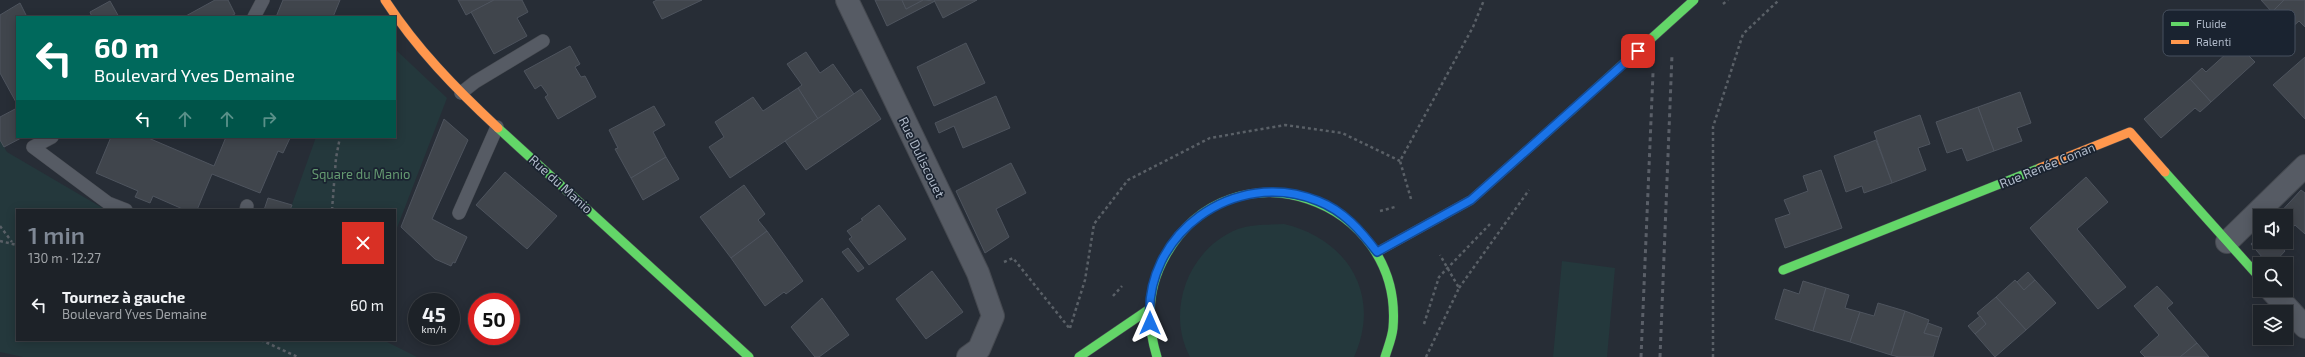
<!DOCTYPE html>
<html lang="fr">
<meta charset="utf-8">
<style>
:root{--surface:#1d2228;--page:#2a2f34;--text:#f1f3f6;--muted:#a0a4a8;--line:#3b3f45;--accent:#7f8895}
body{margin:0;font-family:"Exo 2",sans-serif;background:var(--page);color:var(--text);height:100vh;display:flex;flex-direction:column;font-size:15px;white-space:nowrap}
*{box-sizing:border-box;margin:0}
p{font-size:13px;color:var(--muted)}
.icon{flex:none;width:22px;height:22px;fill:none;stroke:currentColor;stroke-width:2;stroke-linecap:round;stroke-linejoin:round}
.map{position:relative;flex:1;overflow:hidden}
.panel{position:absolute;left:16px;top:209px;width:380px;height:132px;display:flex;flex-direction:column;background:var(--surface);border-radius:0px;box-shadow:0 2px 10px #0003,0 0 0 1px var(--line)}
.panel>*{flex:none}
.top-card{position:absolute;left:16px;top:16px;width:380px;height:122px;border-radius:0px;box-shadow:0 2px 10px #0003,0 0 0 1px var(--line);background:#00695c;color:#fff;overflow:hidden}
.fabs{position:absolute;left:2253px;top:209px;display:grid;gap:8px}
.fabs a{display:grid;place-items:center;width:40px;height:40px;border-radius:0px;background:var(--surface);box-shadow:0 2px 10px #0003,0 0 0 1px var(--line);font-size:20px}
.speed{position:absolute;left:408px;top:293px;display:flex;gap:8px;font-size:20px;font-weight:700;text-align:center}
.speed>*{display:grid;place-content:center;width:52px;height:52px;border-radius:50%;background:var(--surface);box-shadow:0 2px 10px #0003,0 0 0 1px var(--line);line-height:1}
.speed small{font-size:10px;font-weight:400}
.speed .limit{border:6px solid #d22;background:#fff;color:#111}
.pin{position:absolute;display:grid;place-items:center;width:34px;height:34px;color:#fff;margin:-17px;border-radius:8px;box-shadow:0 2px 6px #0006}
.me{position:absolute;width:44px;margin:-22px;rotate:0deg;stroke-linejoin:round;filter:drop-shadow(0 0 3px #0008)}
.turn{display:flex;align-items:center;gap:14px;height:84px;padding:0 12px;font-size:18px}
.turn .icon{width:52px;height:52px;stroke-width:2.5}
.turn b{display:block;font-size:28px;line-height:34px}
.lanes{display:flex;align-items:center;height:38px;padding:0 12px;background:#0003;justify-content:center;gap:20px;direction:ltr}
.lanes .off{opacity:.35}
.round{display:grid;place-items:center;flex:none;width:42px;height:42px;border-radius:0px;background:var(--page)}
.head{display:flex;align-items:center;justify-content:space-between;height:68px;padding:0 12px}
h1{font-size:24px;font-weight:600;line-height:30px;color:var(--accent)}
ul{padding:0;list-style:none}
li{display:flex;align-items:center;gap:12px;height:56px;padding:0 12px}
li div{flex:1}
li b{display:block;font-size:15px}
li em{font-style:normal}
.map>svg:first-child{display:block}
.green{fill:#24383c}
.building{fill:#40454c;stroke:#4e545e}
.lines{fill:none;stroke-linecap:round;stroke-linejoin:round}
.lane-casing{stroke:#454950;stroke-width:14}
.street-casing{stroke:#454950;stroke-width:24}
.fast-casing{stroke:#454950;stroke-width:10}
.slow-casing{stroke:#454950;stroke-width:10}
.path{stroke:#5a6067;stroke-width:2.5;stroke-dasharray:3 3;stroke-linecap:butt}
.lane{stroke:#565b64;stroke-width:13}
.street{stroke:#565b64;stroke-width:22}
.fast{stroke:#63d668;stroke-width:9}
.slow{stroke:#ff974d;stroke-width:9}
.rail{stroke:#5a5f68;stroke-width:3;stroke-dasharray:4 4;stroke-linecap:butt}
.fast-bridge-casing{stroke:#454950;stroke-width:10;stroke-linecap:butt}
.path-bridge{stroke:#5a6067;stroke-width:2.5;stroke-dasharray:3 3;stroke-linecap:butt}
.fast-bridge{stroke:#63d668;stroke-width:9}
.route-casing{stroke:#114b97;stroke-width:10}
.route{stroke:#1a73e8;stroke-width:7}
.labels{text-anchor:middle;stroke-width:3.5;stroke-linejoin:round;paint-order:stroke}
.street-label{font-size:13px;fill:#afb9c8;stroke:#1a2330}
.park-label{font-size:13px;fill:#659a71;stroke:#1a2330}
.key{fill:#1a2330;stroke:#47505e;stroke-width:1}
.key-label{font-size:11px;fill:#afb9c8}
</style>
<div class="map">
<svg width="2305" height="357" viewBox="0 0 2305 357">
<rect width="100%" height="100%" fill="#272d36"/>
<g class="green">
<polygon points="395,49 447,98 395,233 395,210 290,210 316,137 395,137"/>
<polygon points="0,140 7,152 106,210 17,210 17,340 383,340 417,357 23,357 0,352"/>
<path d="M1284,224C1348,239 1382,295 1354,357H1190C1165,310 1189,248 1238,229C1253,224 1269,225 1284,224Z"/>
<polygon points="1562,261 1615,268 1607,357 1553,357"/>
</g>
<g class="building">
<polygon points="215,0 228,0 235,14 229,17 184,17"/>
<polygon points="283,0 340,0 333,17 276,17"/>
<polygon points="458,0 494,0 466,15"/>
<polygon points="494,0 522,0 528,12 517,18 527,36 494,54 471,12"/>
<polygon points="657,0 702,0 662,19 653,2"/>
<polygon points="875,0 902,0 906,9 923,0 935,1 887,26"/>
<polygon points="902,0 923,0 906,9"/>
<polygon points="934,0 977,0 943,18"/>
<polygon points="2261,0 2284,0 2272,12"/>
<polygon points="2284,0 2305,0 2305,27 2299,21 2289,30 2272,12"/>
<polygon points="110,1 119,17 92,17 90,12"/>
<polygon points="20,3 27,17 17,17 17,104 0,73 0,15"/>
<polygon points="966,43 985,83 934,106 917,67"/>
<polygon points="2237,44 2255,62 2211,102 2190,79 2202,68 2206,72"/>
<polygon points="570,46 580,64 575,67 581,77 585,76 596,97 558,119 545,97 548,95 541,85 535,89 524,71"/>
<polygon points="806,52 820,73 833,64 854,94 818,119 798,88 802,85 787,64"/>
<polygon points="2305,57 2305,119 2273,85"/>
<polygon points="2190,79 2211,102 2200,112 2195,108 2161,138 2144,119"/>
<polygon points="798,88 818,119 730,178 709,147 724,137 715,122 753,97 763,111"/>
<polygon points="861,89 881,119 806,170 785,141"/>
<polygon points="2020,92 2031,123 2017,128 2022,141 1994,151 1978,107"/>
<polygon points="996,96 1010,128 963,148 954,126 939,133 935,123"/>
<polygon points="654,106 665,125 653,132 666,157 631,178 615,149 618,148 609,130"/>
<polygon points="1978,107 1994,151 1967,161 1962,148 1947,153 1936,122"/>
<polygon points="17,108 17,137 23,137 4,147 0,140 0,117"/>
<polygon points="1920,115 1930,144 1918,148 1926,170 1892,183 1874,132"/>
<polygon points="444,119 468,140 432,219 467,237 455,263 453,262 451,266 435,259 401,227"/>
<polygon points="111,137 146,137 214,166 226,137 290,138 283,153 278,151 260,193 212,174 197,210 185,210 153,196 150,203 135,197 138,191 96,173"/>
<polygon points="1876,140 1892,183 1864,193 1862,186 1846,192 1834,156"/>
<polygon points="666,157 679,179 643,200 631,178"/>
<polygon points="1011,163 1026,193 996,209 1009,237 985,253 956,191"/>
<polygon points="1821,170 1842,228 1785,248 1775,219 1790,214 1784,200 1808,191 1803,176"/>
<polygon points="505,172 557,216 527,249 476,205"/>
<polygon points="2086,177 2108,202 2077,229 2126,287 2098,309 2030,228"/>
<polygon points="744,185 765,214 758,220 767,231 731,258 700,217"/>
<polygon points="2301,190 2305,193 2305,234 2295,225 2286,235 2286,216 2277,216"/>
<polygon points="268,198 292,205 290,210 264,210"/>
<polygon points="879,205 906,239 869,265 849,239 852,237 847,231 863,220 861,219"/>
<polygon points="767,231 803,281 786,294 784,292 765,306 731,258"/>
<polygon points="2260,234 2260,242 2279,242 2278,243 2285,251 2273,264 2268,264 2251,244"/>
<polygon points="848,248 864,268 858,272 842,252"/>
<polygon points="932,271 963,312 926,339 896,299"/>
<polygon points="2028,272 2035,280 2024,290 2017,282"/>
<polygon points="2015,280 2024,290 2035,280 2056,303 2026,330 1996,297"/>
<polygon points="1803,281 1826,288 1813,331 1775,319 1784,289 1799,294"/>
<polygon points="2157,286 2173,303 2167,308 2197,343 2180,357 2145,357 2140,352 2159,335 2134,306"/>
<polygon points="1826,288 1849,295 1845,308 1860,312 1850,342 1813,331"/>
<polygon points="1996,297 2026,330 1995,357 1975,334 1986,324 1977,313"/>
<polygon points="822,298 849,335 819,357 815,357 791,327"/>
<polygon points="1878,303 1905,311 1891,355 1850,342 1860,312 1874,316"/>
<polygon points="1905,311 1929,320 1924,333 1939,337 1933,357 1899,357 1891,355"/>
<polygon points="1980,316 1986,324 1975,334 1968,326"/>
<polygon points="1928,323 1942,328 1939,337 1924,333"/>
<polygon points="2197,343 2209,357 2180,357"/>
</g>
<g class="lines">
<defs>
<g id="lane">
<polyline points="254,17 263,0"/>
<polyline points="461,93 475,82 543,41"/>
<polyline points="52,137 33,147 108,203 126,210"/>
<polyline points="246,210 247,206"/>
<polyline points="459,213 497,127"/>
</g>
<g id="street">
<polyline points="847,0 978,273 993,316 979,349 968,357"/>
<polyline points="2227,242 2305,166"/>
<polyline points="2271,290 2305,327"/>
</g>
<g id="fast">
<polyline points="498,128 749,357"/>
<polyline points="2165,172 2260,278"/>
<polyline points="1783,270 2040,168"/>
<polyline points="1079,357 1148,310"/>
<path d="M1157,357C1146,322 1147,288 1166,255C1231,138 1404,199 1393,328C1392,338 1388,347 1385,357"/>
</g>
<g id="slow">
<path d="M385,0C416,48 456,89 498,128"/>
<polyline points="2040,168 2130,132 2165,172"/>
<polyline points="1377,252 1471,200 1571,111"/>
</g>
</defs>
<use href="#lane" class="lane-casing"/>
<use href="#street" class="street-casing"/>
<use href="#fast" class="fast-casing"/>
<use href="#slow" class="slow-casing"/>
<g class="path">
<polyline points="1411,199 1400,161 1473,27 1484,0"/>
<polyline points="332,210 336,158 340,137"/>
<polyline points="1380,211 1395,207"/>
<polyline points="0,226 12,242"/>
<polyline points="0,241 17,245"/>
<polyline points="1004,262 1013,258 1070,329"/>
<polyline points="1459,288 1529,190"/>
<polyline points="1113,296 1122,286"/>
<polyline points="1424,324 1439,277 1490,224"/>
<polyline points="1070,328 1085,280 1094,224 1128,180 1210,138 1285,125 1342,133 1400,161"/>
<polyline points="261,340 298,357"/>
<polyline points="1426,357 1459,288 1440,255"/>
<polyline points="1713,357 1713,127 1743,34 1779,0"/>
</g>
<use href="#lane" class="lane"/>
<use href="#street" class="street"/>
<use href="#fast" class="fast"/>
<use href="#slow" class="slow"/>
<g class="rail">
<polyline points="1641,357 1653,73"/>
<polyline points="1660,357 1672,55"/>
</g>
<defs>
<polyline id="fast-bridge" points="1571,111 1694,0"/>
</defs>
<use href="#fast-bridge" class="fast-bridge-casing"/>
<polyline class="path-bridge" points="1723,4 1728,0"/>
<use href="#fast-bridge" class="fast-bridge"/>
</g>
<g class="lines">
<defs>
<path id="route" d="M1150,323C1142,234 1235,167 1318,201C1344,211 1361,231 1377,252L1471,200L1638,51"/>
</defs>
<use href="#route" class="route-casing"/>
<use href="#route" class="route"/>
</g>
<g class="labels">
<g class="street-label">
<text transform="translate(922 157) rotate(64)" y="5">Rue Duliscouet</text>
<text transform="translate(2047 165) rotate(-22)" y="5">Rue Renée Conan</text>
<text transform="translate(561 184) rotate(42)" y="5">Rue du Manio</text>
</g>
<g class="park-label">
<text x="361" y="179">Square du Manio</text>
</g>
</g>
<rect x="2163" y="10" width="132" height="46" rx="6" class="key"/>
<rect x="2171" y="22" width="18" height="4" fill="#63d668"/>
<rect x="2171" y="40" width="18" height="4" fill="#ff974d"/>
<g class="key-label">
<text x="2196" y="28">Fluide</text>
<text x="2196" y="46">Ralenti</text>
</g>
</svg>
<div class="fabs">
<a><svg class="icon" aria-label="sound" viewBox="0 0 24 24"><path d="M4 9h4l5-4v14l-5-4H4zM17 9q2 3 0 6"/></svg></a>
<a><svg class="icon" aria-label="search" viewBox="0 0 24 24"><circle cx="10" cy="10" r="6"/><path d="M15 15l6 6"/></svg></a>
<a><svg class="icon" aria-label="layers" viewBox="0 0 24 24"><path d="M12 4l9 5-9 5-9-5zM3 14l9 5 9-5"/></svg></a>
</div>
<div class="speed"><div>45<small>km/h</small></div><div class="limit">50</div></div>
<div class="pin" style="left:1638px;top:51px;background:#d93025"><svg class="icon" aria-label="arrive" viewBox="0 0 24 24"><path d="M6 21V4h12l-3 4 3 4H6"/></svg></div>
<svg class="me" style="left:1150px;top:323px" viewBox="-20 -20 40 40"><path d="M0-17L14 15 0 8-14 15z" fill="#1a73e8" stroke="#fff" stroke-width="4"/></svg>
<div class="top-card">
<div class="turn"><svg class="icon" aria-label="left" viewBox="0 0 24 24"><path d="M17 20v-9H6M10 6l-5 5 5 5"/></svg><div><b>60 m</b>Boulevard Yves Demaine</div></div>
<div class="lanes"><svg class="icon" aria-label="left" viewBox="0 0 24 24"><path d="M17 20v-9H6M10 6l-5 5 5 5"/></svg><svg class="icon off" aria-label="ahead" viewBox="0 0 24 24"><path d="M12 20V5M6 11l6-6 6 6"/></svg><svg class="icon off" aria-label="ahead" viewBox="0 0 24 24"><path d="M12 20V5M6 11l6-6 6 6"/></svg><svg class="icon off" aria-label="right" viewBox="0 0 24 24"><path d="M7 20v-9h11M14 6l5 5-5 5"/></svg></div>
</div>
<section class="panel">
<div class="head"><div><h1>1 min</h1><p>130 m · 12:27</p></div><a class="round" style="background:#d93025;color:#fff"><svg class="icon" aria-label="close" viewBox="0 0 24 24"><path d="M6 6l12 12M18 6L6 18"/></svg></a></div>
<ul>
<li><svg class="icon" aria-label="left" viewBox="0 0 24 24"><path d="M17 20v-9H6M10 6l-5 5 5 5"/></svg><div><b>Tournez à gauche</b><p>Boulevard Yves Demaine</p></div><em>60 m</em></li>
</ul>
</section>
</div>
